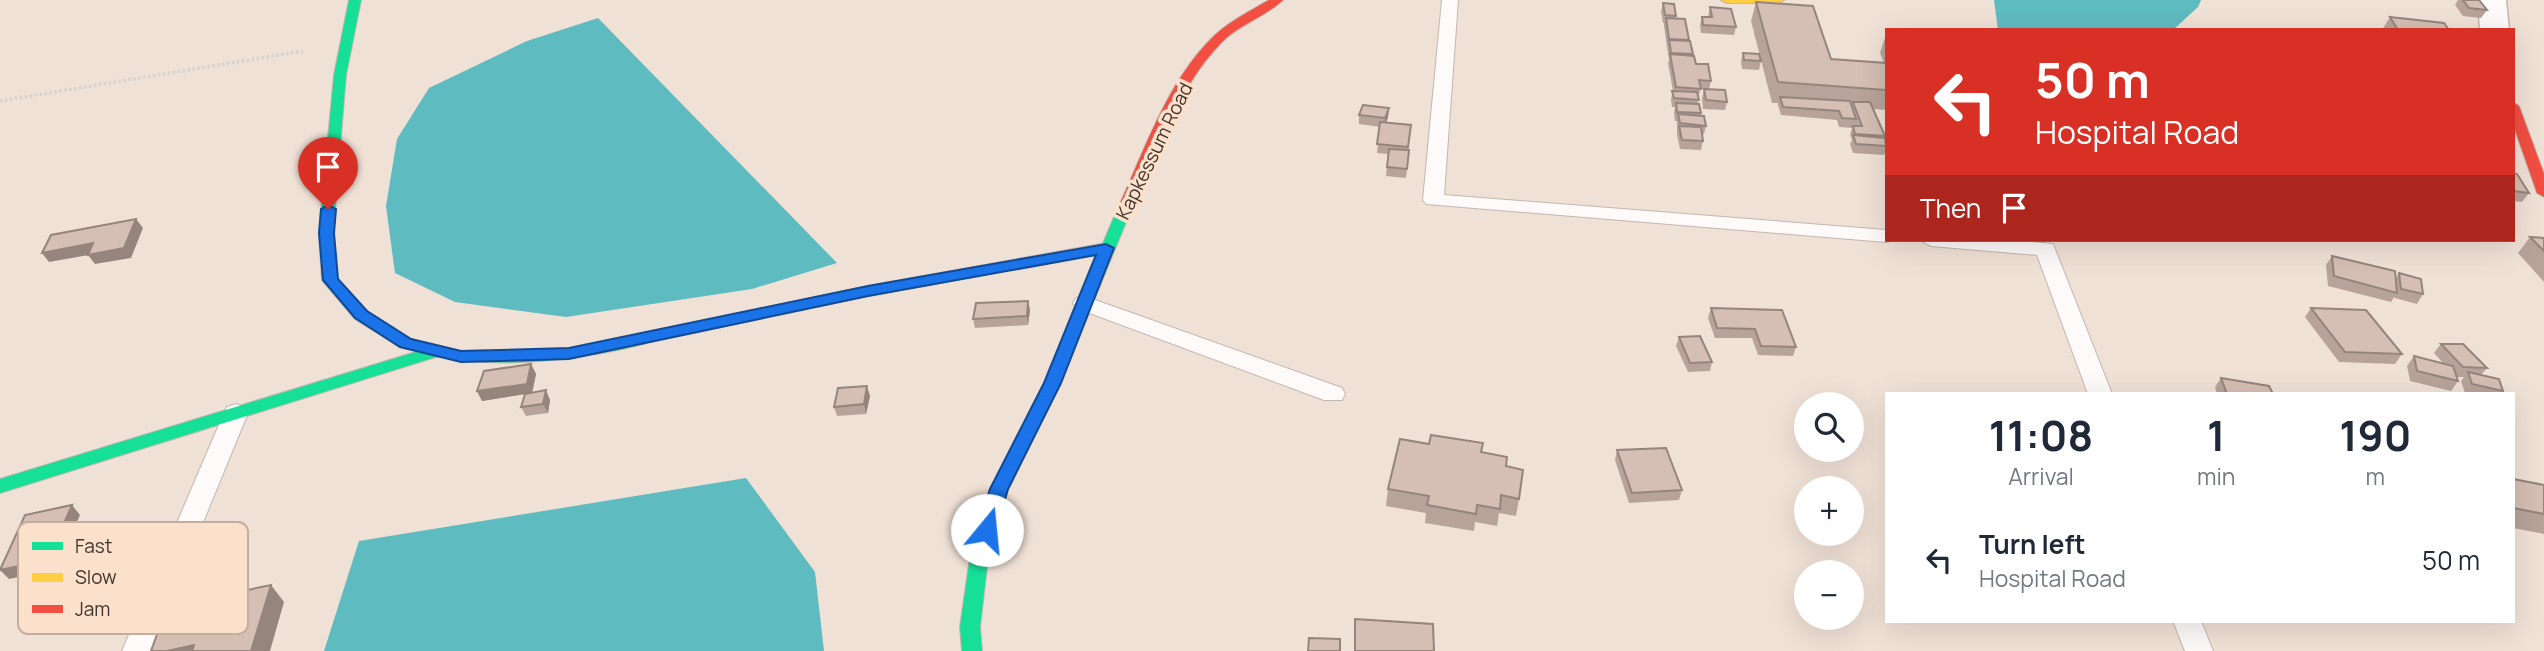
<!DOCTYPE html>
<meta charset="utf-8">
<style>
:root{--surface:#fff;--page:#f6f6f7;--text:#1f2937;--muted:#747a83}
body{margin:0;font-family:Manrope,sans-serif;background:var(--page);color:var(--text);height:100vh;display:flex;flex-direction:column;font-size:26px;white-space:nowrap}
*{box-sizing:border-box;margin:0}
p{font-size:23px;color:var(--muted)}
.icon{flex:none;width:38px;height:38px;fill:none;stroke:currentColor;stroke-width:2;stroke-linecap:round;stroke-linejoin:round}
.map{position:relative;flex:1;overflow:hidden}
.details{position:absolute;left:1885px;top:392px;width:630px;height:231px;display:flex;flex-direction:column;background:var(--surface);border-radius:0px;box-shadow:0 7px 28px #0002}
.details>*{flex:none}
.hud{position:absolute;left:1885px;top:28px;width:630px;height:214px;border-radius:0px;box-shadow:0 7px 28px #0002;background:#d93025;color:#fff;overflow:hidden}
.buttons{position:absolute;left:1794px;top:392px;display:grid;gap:14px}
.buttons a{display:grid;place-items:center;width:70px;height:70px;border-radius:50%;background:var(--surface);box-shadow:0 7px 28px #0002;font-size:35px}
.pin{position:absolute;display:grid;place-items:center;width:60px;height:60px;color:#fff;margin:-72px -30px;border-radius:50% 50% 50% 0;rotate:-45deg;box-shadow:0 0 7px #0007}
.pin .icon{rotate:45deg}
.me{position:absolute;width:77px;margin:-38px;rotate:17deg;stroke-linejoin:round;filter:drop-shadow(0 0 5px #0008)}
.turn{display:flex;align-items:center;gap:24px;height:147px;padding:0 35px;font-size:32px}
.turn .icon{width:91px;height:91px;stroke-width:2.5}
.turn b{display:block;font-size:49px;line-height:60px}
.then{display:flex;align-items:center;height:66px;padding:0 35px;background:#0003;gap:14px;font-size:26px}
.eta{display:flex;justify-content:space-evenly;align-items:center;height:119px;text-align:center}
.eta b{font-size:42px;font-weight:700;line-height:49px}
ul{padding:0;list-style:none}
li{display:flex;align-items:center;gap:21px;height:98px;padding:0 35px}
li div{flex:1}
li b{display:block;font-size:26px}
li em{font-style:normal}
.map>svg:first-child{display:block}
.water{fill:#5ebbc0}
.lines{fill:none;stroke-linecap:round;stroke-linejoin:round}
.lane-casing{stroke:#c2b7ae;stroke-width:2}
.street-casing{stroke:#c2b7ae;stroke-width:3}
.fast-casing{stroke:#c2b7ae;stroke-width:2}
.slow-casing{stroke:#c2b7ae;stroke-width:2}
.jam-casing{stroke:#c2b7ae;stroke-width:2}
.path{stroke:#d6d2ce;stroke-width:3.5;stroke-dasharray:2.5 2.5;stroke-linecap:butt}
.lane{fill:#fdfaf9;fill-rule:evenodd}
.street{fill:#fdfaf9;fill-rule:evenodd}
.fast{fill:#16e098;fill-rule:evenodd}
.slow{fill:#ffcf43;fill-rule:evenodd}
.jam{fill:#f24e42;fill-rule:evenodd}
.wall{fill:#b7a39a}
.shaded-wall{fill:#95857d}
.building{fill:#d5beb3;stroke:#95857d;stroke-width:2}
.route{fill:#1a73e8;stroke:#114b97;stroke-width:2}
.labels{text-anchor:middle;stroke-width:7;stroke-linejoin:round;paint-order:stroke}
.street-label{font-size:19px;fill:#41362e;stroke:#fbe0cb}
.key{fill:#fbe0cb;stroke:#c3ad9c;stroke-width:2}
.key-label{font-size:19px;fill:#41362e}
</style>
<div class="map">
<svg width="2544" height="651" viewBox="0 0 2544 651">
<rect width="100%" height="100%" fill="#f0e1d6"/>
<g class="water">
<polygon points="1994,0 2201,0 2198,7 2173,30 1998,30"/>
<polygon points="598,18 837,263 752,289 566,317 455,302 395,273 386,206 397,139 429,88 527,41"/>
<polygon points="746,478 815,572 824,651 324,651 359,541"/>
</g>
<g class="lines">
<defs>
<g id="lane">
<polygon points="1442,0 1458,0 1444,195 1886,230 1886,240 1894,240 1886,242 1426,204 1423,200"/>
<polygon points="1920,240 2010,240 2053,244 2112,394 2088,394 2037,255 1931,246"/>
<polygon points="1084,296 1342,388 1345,394 1342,400 1324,400 1076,308 1073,303 1076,298"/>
<polygon points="236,404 245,407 248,413 150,651 122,651 224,413 227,407"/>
<polygon points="2173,621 2201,621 2213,651 2185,651"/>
</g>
<polygon id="street" points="2478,0 2506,0 2509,30 2480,30"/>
<g id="fast">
<path d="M349,0H361L346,75L333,233L337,279L367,311L411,339L461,351L569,349L641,334L647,335L649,339L647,343C588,359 498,370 439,356L0,493V479L419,351L400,347L355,319L322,280L319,233L334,75Z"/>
<polygon points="1124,206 1131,210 1060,383 1008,490 989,550 980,627 982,651 962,651 960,627 971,550 990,490 1044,383 1117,210"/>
</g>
<g id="slow">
<polygon points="1721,0 1784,0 1778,3 1727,3"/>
<polygon points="1106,243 1113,248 1111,251 868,296 641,344 633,339 641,334 868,286"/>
</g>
<g id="jam">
<path d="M1269,0H1283C1265,17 1238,25 1221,43C1177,88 1157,154 1131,210L1129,213H1119L1117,210C1144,152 1167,81 1214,36C1230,21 1250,11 1269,0Z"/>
<polygon points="2513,102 2519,106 2544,174 2544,197 2537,193 2513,124"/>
</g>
</defs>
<use href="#lane" class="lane-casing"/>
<use href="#street" class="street-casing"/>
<use href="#fast" class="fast-casing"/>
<use href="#slow" class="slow-casing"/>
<use href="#jam" class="jam-casing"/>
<polyline class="path" points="0,101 303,51"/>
<use href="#lane" class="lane"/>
<use href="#street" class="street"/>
<use href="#fast" class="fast"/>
<use href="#slow" class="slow"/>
<use href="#jam" class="jam"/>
</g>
<g class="wall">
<polygon points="2458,0 2479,0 2487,10 2481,18 2463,16 2455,5"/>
<polygon points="1756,2 1831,59 1884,63 1880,53 1886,34 1886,110 1873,109 1885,136 1886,149 1884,155 1853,153 1850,144 1852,140 1850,135 1852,128 1839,127 1837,120 1781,115 1778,105 1778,103 1772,103 1751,21"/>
<polygon points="1663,3 1676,16 1675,18 1689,40 1692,56 1696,64 1711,81 1709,89 1727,102 1725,110 1703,109 1702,98 1704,89 1701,89 1698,97 1698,104 1701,113 1700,116 1706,126 1704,134 1702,134 1703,141 1701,150 1680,149 1677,135 1677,121 1675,121 1674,112 1675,107 1672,107 1671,99 1673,91 1668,63 1669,60 1664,26 1664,23 1663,23 1661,12"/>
<polygon points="1710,7 1736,27 1734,35 1701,33 1700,25 1702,17 1708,17"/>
<polygon points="2390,17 2449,30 2382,30"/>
<polygon points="1743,53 1761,61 1759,70 1742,69 1741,61"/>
<polygon points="1389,108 1388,117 1386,123 1411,125 1406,178 1386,176 1388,154 1377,153 1380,127 1359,124 1359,115"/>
<polygon points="2513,173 2529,193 2522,202 2513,201"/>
<polygon points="2530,237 2544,238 2544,282 2518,253"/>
<polygon points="2332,256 2396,278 2399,273 2423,294 2417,304 2395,298 2394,297 2391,302 2328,286 2326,265"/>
<polygon points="1028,301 1030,310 1028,325 975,328 973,319"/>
<polygon points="1711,308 1796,347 1793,356 1758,355 1752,338 1715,338 1708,318"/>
<polygon points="2311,308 2402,354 2395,364 2339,362 2305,317"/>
<polygon points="1679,337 1712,362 1710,371 1688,372 1676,346"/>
<polygon points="2441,344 2487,368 2481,375 2503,391 2501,394 2465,393 2461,381 2464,377 2457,377 2458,381 2451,391 2410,381 2407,366 2414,356 2443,363 2434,353"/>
<polygon points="531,364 536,374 532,393 550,400 548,413 526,416 521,407 525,394 482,401 477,391"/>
<polygon points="2221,378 2273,394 2217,394 2215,387"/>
<polygon points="870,396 866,414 837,416 834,407"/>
<polygon points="1617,450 1682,490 1679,500 1629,503 1615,460"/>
<polygon points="1481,452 1506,466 1519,499 1516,516 1499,513 1497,526 1475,522 1474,531 1425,523 1426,513 1386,506 1388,489"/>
<polygon points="2513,479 2544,485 2544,534 2513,528"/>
</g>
<g class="shaded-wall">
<polygon points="1389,108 1388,117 1385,127 1385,118"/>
<polygon points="136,219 143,228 131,258 95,264 88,255"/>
<polygon points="93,243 100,253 49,262 42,253"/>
<polygon points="1028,301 1030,310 1028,325 1027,316"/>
<polygon points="531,364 536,374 532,393 482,401 477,391"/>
<polygon points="867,386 870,396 866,414 864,404"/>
<polygon points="546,390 550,400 548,413 543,404"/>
<polygon points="72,505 80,515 57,569 9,579 0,570"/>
<polygon points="271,585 284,602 270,651 251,651"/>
<polygon points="194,645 199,651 167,651"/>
</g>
<g class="building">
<polygon points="2463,0 2479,0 2487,10 2469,8"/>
<polygon points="1756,2 1813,6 1831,59 1886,63 1886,90 1778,82"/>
<polygon points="1663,3 1674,4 1676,16 1665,15"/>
<polygon points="1710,7 1731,9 1736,27 1703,25 1702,17 1712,17"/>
<polygon points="2390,17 2444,23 2449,30 2398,30"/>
<polygon points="1666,18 1685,19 1689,40 1669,39"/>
<polygon points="1669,40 1690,41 1693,54 1671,53"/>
<polygon points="1743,53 1759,54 1761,61 1744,60"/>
<polygon points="1670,54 1694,56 1696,64 1708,64 1711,81 1699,80 1701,89 1676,87"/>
<polygon points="1704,89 1725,90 1727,102 1706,100"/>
<polygon points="1672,91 1697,92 1699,100 1674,98"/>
<polygon points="1780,97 1850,101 1856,119 1842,118 1839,111 1783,107"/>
<polygon points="1853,102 1870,102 1885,136 1855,134 1853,126 1862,126"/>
<polygon points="1676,103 1699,104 1701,113 1677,112"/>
<polygon points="1363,105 1389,108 1385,118 1359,115"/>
<polygon points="1678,114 1704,116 1706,126 1680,123"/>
<polygon points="1380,122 1411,125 1408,147 1377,144"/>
<polygon points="1679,126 1701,127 1703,141 1682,140"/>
<polygon points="1853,135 1885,138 1886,146 1856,144"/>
<polygon points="1389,149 1409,150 1407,169 1387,167"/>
<polygon points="2513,173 2517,174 2529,193 2513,191"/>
<polygon points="136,219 124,248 88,255 93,243 42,253 51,235"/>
<polygon points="2530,237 2544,238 2544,251"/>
<polygon points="2332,256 2395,271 2397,293 2334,276"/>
<polygon points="2399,273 2421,279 2423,294 2401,289"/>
<polygon points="1028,301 1027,316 973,319 976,303"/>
<polygon points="1711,308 1782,310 1796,347 1761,346 1755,329 1717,328"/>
<polygon points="2311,308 2366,310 2402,354 2345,352"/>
<polygon points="1700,336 1712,362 1690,363 1679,337"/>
<polygon points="2441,344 2463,344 2487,368 2463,367"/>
<polygon points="2414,356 2453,366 2458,381 2417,371"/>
<polygon points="531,364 527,384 477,391 484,371"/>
<polygon points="2468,372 2499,379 2503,391 2472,384"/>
<polygon points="2221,378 2269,386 2273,394 2227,394"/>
<polygon points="867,386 864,404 834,407 838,388"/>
<polygon points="546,390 543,404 521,407 525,394"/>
<polygon points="1431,435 1483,443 1481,452 1507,457 1506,466 1523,470 1519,499 1501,495 1500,509 1477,505 1476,514 1427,505 1429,496 1388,489 1400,439 1429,444"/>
<polygon points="1666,448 1682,490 1632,493 1617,450"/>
<polygon points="2513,479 2544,485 2544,514 2513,508"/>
<polygon points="72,505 48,560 0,570 25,515"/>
<polygon points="271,585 251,651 192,651 194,645 167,651 151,651 167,607"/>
<polygon points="1355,619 1433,624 1434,651 1355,651"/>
<polygon points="1309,638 1340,639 1340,651 1308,651"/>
</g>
<polygon class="route" points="328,205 336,209 334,233 338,279 367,311 411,339 461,351 569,348 868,286 1106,244 1114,248 1061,383 1008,489 996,530 987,537 977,530 990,489 1044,383 1096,255 868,296 569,359 461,362 400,347 355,318 323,280 319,233 321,209"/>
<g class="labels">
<g class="street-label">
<text transform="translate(1154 151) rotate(-64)" y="7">Kapkessum Road</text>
</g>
</g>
<rect x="18" y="522" width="230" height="112" rx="10" class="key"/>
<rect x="32" y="542" width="31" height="8" fill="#16e098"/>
<rect x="32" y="573" width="31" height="9" fill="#ffcf43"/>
<rect x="32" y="605" width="31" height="8" fill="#f24e42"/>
<g class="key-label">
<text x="75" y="553">Fast</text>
<text x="75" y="584">Slow</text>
<text x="75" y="616">Jam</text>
</g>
</svg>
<div class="buttons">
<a><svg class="icon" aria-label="search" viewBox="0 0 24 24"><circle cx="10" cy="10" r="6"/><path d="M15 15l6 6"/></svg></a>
<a>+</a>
<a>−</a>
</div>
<div class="pin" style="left:328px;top:209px;background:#d93025"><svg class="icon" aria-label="arrive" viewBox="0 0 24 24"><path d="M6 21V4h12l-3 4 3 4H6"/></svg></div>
<svg class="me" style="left:987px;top:530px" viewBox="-20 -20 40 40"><circle r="19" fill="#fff"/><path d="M0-13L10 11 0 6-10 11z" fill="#1a73e8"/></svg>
<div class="hud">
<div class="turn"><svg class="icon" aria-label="left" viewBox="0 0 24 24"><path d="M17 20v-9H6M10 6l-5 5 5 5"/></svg><div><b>50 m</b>Hospital Road</div></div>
<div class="then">Then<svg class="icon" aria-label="arrive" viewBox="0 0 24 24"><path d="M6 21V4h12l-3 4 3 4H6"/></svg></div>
</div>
<section class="details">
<div class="eta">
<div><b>11:08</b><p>Arrival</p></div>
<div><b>1</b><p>min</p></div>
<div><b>190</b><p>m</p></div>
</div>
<ul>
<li><svg class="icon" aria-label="left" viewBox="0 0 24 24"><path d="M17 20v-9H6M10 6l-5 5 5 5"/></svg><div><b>Turn left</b><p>Hospital Road</p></div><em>50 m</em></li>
</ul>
</section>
</div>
